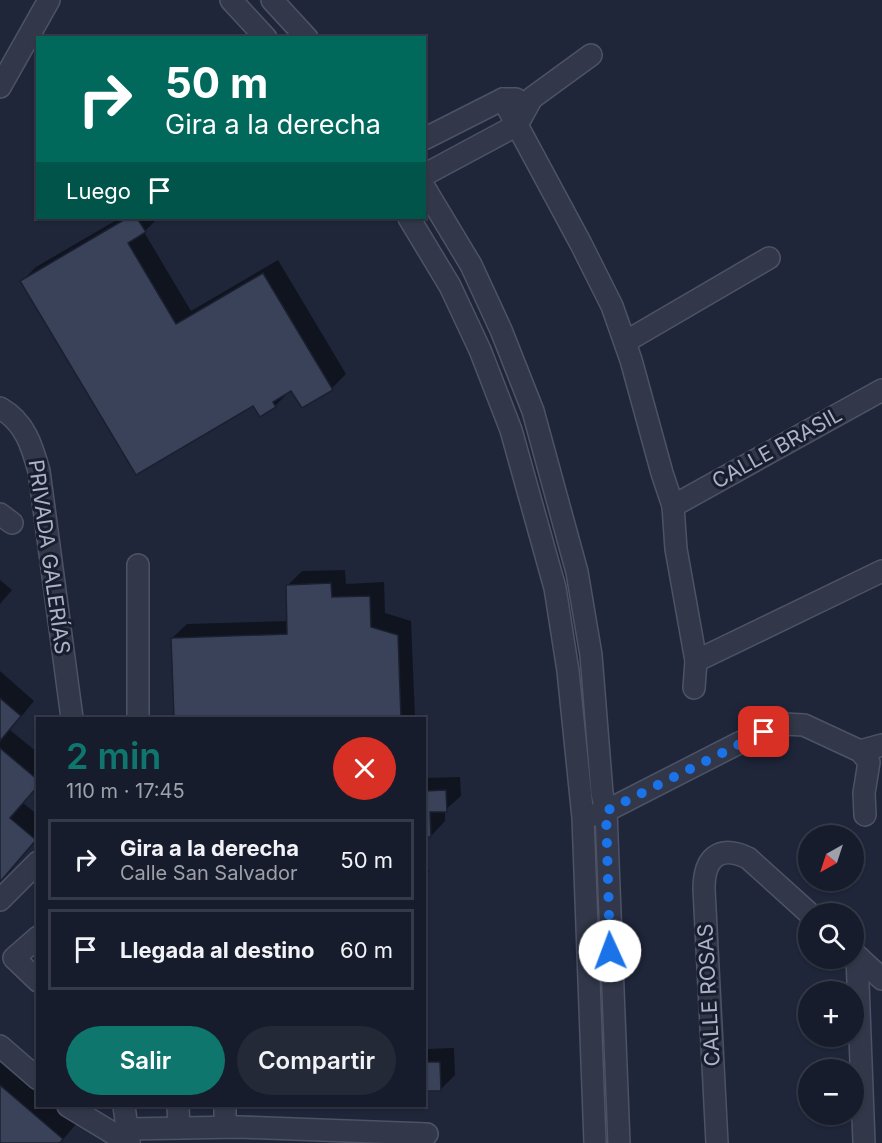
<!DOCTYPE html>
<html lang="es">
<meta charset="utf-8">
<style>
:root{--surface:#171c2c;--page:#242938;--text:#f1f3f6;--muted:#9ea1a9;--line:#363a48;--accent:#0f766e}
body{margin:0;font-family:Inter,sans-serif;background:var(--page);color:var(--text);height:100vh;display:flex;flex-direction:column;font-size:22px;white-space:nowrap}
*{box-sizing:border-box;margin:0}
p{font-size:20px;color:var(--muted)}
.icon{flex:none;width:33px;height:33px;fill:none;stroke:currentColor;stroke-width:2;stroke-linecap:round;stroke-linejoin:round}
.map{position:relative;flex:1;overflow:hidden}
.sheet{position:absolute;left:36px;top:717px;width:390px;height:390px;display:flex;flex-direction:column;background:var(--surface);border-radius:0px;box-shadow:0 2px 4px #0004,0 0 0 2px var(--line)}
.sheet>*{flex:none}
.guide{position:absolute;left:36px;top:36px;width:390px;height:183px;border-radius:0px;box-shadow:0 2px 4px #0004,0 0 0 2px var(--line);background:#00695c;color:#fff;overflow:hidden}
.needle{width:39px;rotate:219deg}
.buttons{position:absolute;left:798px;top:825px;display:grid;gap:12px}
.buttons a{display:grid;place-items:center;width:66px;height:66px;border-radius:50%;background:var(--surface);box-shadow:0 2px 4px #0004,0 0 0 2px var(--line);font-size:30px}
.pin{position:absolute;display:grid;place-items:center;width:51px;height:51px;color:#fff;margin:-26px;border-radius:12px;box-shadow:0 3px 9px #0006}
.me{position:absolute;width:66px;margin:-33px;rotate:358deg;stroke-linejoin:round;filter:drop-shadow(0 0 4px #0008)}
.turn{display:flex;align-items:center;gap:21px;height:126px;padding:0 30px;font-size:27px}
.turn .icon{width:78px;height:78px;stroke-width:2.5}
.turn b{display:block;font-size:42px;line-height:51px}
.then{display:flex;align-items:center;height:57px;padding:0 30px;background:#0003;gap:12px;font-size:22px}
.round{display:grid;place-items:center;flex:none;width:63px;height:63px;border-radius:32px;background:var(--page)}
.headline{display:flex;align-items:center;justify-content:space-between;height:102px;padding:0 30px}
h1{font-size:36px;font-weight:600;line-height:45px;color:var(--accent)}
.cta{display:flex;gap:12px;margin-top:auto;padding:12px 30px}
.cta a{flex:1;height:69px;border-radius:36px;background:var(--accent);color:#fff;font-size:24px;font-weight:600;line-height:69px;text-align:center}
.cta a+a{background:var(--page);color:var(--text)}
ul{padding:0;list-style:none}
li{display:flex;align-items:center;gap:18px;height:81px;margin:0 12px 9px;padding:0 18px;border:3px solid var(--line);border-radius:0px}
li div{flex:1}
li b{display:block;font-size:22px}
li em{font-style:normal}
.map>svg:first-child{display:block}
.shadow{fill:#0007}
.building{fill:#3a425a;stroke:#1a2030;stroke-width:1.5}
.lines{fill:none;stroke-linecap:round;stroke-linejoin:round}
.minor-casing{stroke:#4d5365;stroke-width:24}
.minor{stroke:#32384a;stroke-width:21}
.route{stroke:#1a73e8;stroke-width:10;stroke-dasharray:0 18}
.labels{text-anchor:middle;stroke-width:6;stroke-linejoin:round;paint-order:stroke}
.street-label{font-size:21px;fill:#acb3c7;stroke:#181e2e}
</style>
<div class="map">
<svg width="882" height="1143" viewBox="0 0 882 1143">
<rect width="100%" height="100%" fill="#1f263a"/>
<g class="shadow">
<polygon points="120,218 158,218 144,232 191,311 278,260 346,374 332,388 302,406 292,389 275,406 254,404 22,281 36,267"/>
<polygon points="345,570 346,584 384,582 385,613 411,621 415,718 175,718 172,638 187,624 288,621 287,586 302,571"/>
<polygon points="0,580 12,590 0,604"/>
<polygon points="0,671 34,701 10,730 38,753 38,786 23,803 38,815 38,839 0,882"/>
<polygon points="460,777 461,796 445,810 445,821 431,836 424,836 424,778"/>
<polygon points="424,868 429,870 424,887"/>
<polygon points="424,967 427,1049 454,1048 455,1075 441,1089 424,1090"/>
<polygon points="0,1058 38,1091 38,1106 55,1106 76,1124 60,1143 0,1143"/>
</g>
<g class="building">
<polygon points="127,218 137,218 146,232 128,243 176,324 263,273 333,390 302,408 291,391 273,402 276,407 260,417 253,406 136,475 20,281"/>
<polygon points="331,583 332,597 370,596 371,627 398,635 401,718 174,718 171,638 287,634 286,585"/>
<polygon points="0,698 21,716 0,741"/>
<polygon points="0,748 38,780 38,786 10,818 36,840 0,882"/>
<polygon points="446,790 447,812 430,812 431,837 424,837 424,791"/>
<polygon points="424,1062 440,1062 441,1091 424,1091"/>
<polygon points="0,1085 63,1139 60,1143 0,1143"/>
</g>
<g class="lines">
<defs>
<g id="minor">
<polyline points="231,0 266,38"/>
<polyline points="272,0 307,38"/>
<polyline points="0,87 49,0"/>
<polyline points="503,99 581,244 612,306 631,360 662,473 673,506 676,549 696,661 694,688"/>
<polyline points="424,139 503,99 516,99"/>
<polyline points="424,175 517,125 532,98 591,55"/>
<polyline points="424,187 471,265 501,330 533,411 577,572 591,655 602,793 606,811 619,1143"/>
<polyline points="409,218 450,286 480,350 511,430 555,588 568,671 583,818 595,1143"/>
<polyline points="625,342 769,258"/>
<path d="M0,408C25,422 32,446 39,471L72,718"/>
<polyline points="673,506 882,390"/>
<polyline points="0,514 12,523"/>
<polyline points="138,565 138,718"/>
<polyline points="696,661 882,571"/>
<polyline points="860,751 882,745"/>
<polyline points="594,815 606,811 739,743 784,724 804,725 860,751 869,762 864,793 865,815"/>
<polyline points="0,900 38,862"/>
<polyline points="38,937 14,958 38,981"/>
<polyline points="854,953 882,979"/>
<polyline points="857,956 864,1143"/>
<polyline points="0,1046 38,1079"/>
<polyline points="68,1106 129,1143"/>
<polyline points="124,1106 129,1142"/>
<polyline points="178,1106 179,1128"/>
<polyline points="225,1106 225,1127"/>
<polyline points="127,1129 239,1127 427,1134"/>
<path d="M717,1143L704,889C704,859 718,844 748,858L810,914"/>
</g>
</defs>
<use href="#minor" class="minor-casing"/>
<use href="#minor" class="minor"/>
</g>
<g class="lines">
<polyline class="route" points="610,951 606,811 764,732"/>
</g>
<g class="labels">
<g class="street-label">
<text transform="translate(777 448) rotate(-29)" y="7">CALLE BRASIL</text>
<text transform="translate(49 557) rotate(82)" y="7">PRIVADA GALERÍAS</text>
<text transform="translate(709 995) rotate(-93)" y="7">CALLE ROSAS</text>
</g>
</g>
</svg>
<div class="buttons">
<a><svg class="needle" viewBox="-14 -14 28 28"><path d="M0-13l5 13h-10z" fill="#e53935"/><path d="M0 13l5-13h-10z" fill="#9ea1a9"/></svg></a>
<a><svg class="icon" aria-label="search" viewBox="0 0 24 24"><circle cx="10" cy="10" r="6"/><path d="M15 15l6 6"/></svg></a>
<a>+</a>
<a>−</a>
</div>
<div class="pin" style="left:764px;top:732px;background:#d93025"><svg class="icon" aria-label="arrive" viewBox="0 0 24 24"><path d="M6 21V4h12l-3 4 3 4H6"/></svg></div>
<svg class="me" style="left:610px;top:951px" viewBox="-20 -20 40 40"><circle r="19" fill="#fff"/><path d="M0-13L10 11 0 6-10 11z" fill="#1a73e8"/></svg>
<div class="guide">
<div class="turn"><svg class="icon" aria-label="right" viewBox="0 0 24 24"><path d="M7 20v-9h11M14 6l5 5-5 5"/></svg><div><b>50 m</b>Gira a la derecha</div></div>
<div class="then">Luego<svg class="icon" aria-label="arrive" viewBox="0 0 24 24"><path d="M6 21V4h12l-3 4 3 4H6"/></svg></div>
</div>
<section class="sheet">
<div class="headline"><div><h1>2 min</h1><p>110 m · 17:45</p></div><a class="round" style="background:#d93025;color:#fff"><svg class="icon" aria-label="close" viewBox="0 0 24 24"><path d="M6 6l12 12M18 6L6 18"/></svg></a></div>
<ul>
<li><svg class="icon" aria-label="right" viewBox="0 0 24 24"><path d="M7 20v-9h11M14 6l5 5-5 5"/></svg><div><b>Gira a la derecha</b><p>Calle San Salvador</p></div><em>50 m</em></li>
<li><svg class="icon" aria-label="arrive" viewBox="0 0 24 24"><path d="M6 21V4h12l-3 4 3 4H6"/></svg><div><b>Llegada al destino</b></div><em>60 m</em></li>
</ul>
<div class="cta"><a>Salir</a><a>Compartir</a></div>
</section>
</div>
